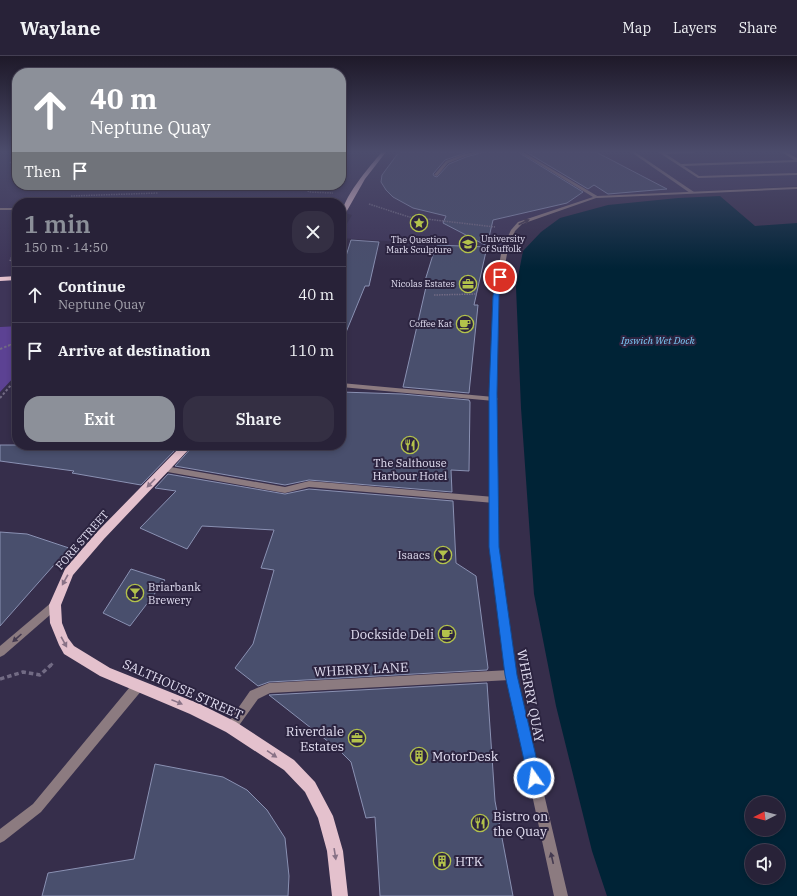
<!DOCTYPE html>
<meta charset="utf-8">
<style>
:root{--surface:#282238;--page:#342f43;--text:#f1f3f6;--muted:#a5a4ae;--line:#443f53;--accent:#8c9099}
body{margin:0;font-family:"IBM Plex Serif",serif;background:var(--page);color:var(--text);height:100vh;display:flex;flex-direction:column;font-size:15px;white-space:nowrap}
*{box-sizing:border-box;margin:0}
p{font-size:13px;color:var(--muted)}
.icon{flex:none;width:22px;height:22px;fill:none;stroke:currentColor;stroke-width:2;stroke-linecap:round;stroke-linejoin:round}
.map{position:relative;flex:1;overflow:hidden}
.side{position:absolute;left:12px;top:142px;width:334px;height:252px;display:flex;flex-direction:column;background:var(--surface);border-radius:16px;box-shadow:0 2px 6px #0003,0 0 0 1px var(--line)}
.side>*{flex:none}
.banner{position:absolute;left:12px;top:12px;width:334px;height:122px;border-radius:16px;box-shadow:0 2px 6px #0003,0 0 0 1px var(--line);background:#8c9099;color:#fff;overflow:hidden}
.needle{width:26px;rotate:264deg}
.fabs{position:absolute;left:745px;top:740px;display:grid;gap:8px}
.fabs a{display:grid;place-items:center;width:40px;height:40px;border-radius:50%;background:var(--surface);box-shadow:0 2px 6px #0003,0 0 0 1px var(--line);font-size:20px}
.pin{position:absolute;display:grid;place-items:center;width:34px;height:34px;color:#fff;margin:-17px;border:2px solid #fff;border-radius:50%;box-shadow:0 1px 4px #0007}
.me{position:absolute;width:44px;margin:-22px;rotate:347deg;stroke-linejoin:round;filter:drop-shadow(0 0 3px #0008)}
.turn{display:flex;align-items:center;gap:14px;height:84px;padding:0 12px;font-size:18px}
.turn .icon{width:52px;height:52px;stroke-width:2.5}
.turn b{display:block;font-size:28px;line-height:34px}
.then{display:flex;align-items:center;height:38px;padding:0 12px;background:#0003;gap:8px;font-size:15px}
.round{display:grid;place-items:center;flex:none;width:42px;height:42px;border-radius:16px;background:var(--page)}
.overview{display:flex;align-items:center;justify-content:space-between;height:68px;padding:0 12px}
h1{font-size:24px;font-weight:600;line-height:30px;color:var(--accent)}
.cta{display:flex;gap:8px;margin-top:auto;padding:8px 12px}
.cta a{flex:1;height:46px;border-radius:16px;background:var(--accent);color:#fff;font-size:16px;font-weight:600;line-height:46px;text-align:center}
.cta a+a{background:var(--page);color:var(--text)}
ul{padding:0;list-style:none}
li{display:flex;align-items:center;gap:12px;height:56px;padding:0 12px;border-top:1px solid var(--line)}
li div{flex:1}
li b{display:block;font-size:15px}
li em{font-style:normal}
header{display:flex;align-items:center;gap:24px;box-sizing:border-box;height:56px;padding:0 20px;background:var(--surface);border-bottom:1px solid var(--line)}
header strong{font-size:19px}
nav{display:flex;gap:22px;margin-inline-start:auto;font-size:14px}
.map>svg:first-child{display:block}
.built{fill:#3e3558}
.green{fill:#5c4293}
.water{fill:#002336;fill-rule:evenodd}
.building{fill:#494f6d;stroke:#8a91b3}
.lines{fill:none;stroke-linecap:round;stroke-linejoin:round}
.path-far3{stroke:#726b84;stroke-width:1.5;stroke-dasharray:1.5 1;stroke-linecap:butt}
.path-far2{stroke:#726b84;stroke-width:2;stroke-dasharray:2.5 2;stroke-linecap:butt}
.path-far1{stroke:#726b84;stroke-width:3;stroke-dasharray:3.5 2.5;stroke-linecap:butt}
.path{stroke:#726b84;stroke-width:3.5;stroke-dasharray:4.5 3;stroke-linecap:butt}
.service{fill:#8c7b80;fill-rule:evenodd}
.pedestrian{fill:#8c7b80;fill-rule:evenodd}
.minor{fill:#8c7b80;fill-rule:evenodd}
.primary{fill:#e4c1cd;fill-rule:evenodd}
.oneway{fill:#443a50}
.oneway2{fill:#887286}
.route{fill:#1a73e8;stroke:#114b97}
.labels{text-anchor:middle;stroke-width:4;stroke-linejoin:round;paint-order:stroke}
.far-poi-label{font-size:9px;fill:#e2def1;stroke:#2c2440;text-anchor:end}
.far-water-label{font-size:10px;font-style:italic;fill:#7dcbf9;stroke:#2c2440}
.poi-label{font-size:11px;fill:#e2def1;stroke:#2c2440}
.street-label{font-size:11px;fill:#e2def1;stroke:#2c2440}
.near-poi-label{font-size:13px;fill:#e2def1;stroke:#2c2440;text-anchor:start}
.near-street-label{font-size:13px;fill:#e2def1;stroke:#2c2440}
</style>
<header>
<strong>Waylane</strong>
<nav><a>Map</a><a>Layers</a><a>Share</a></nav>
</header>
<div class="map">
<svg width="797" height="840" viewBox="0 0 797 840">
<rect width="100%" height="100%" fill="#362e4b"/>
<polygon class="built" points="0,96 17,96 17,129 341,129 341,96 797,96 797,130 597,141 520,167 513,174 505,193 341,182 341,178 352,159 341,156 341,147 17,147 17,270 0,271"/>
<polygon class="green" points="17,270 17,318 0,336 0,271"/>
<path class="water" d="M720,140L755,170L797,167V840H607L592,795L556,650L534,538L521,352L516,231L523,195L541,176L560,162L608,149L678,142ZM752,747H778V773H752ZM752,795H778V821H752Z"/>
<g class="building">
<polygon points="399,96 468,96 445,104 433,118 434,120 437,121 449,108 466,101 484,96 518,96 583,136 567,147 493,164 487,190 443,167 446,160 413,152 393,141 386,134 381,126 382,119"/>
<polygon points="526,96 596,96 667,133 608,138 594,129 588,133"/>
<polygon points="351,184 379,186 369,230 365,230 342,286 341,216"/>
<polygon points="436,189 487,191 474,249 478,249 469,337 403,331 426,231 423,231"/>
<polygon points="341,336 402,338 469,344 470,346 469,415 451,414 452,436 309,424 285,429 175,410 194,389 341,389"/>
<polygon points="0,389 180,389 141,429 72,417 74,415 0,405"/>
<polygon points="168,418 285,438 309,433 453,445 456,507 476,520 488,612 487,614 269,626 258,630 235,612 253,588 274,514 261,512 274,474 202,470 187,493 140,472 176,435 155,432"/>
<polygon points="0,476 27,478 69,492 0,570"/>
<polygon points="131,513 165,524 130,570 103,557"/>
<polygon points="487,627 495,745 513,840 380,840 375,761 366,762 351,706 339,694 269,639"/>
<polygon points="155,708 223,721 247,734 267,754 285,782 289,820 288,840 42,840 48,817 134,803"/>
</g>
<g class="lines">
<g class="path-far3">
<polyline points="351,96 354,98"/>
<polyline points="10,107 16,101"/>
<polyline points="307,129 305,132 309,136 333,137"/>
<polyline points="67,134 71,129"/>
<polyline points="71,140 158,137"/>
<polyline points="369,148 409,161 495,171"/>
<polyline points="10,205 17,189"/>
<polyline points="434,239 477,238"/>
<polyline points="8,290 17,286"/>
</g>
<g class="path-far2">
<polyline points="0,293 10,289"/>
<polyline points="0,342 17,322"/>
</g>
<polyline class="path-far1" points="50,610 53,607"/>
<polyline class="path" points="0,623 23,616 40,619 51,609"/>
<g class="service">
<polygon points="476,96 483,96 466,100 448,107 437,120 434,119 446,105 464,98"/>
<polygon points="631,96 635,96 694,136 690,137"/>
<polygon points="658,96 696,96 694,97 666,98 681,108 794,104 782,96 786,96 797,102 797,106 684,110 699,120 797,117 797,119 698,122"/>
<polygon points="55,144 57,144 57,146 47,147"/>
<rect x="0" y="152" width="17" height="2"/>
<polygon points="341,327 494,341 498,343 494,345 341,331"/>
<polygon points="165,410 285,431 309,425 494,441 497,442 498,444 497,446 494,447 309,431 285,437 162,415 161,413"/>
<polygon points="138,625 142,626 143,630 142,634 41,756 4,785 0,787 0,773 33,748 134,626"/>
</g>
<g class="pedestrian">
<polygon points="797,131 797,133 597,142 595,141 597,140"/>
<polygon points="511,614 515,615 516,619 515,623 511,624 270,637 258,643 235,675 231,677 227,675 225,671 250,635 269,627"/>
</g>
<g class="minor">
<polygon points="519,96 523,96 599,141 522,168 515,175 508,193 499,240 496,337 498,491 516,619 568,840 554,840 506,619 490,491 490,337 493,240 502,193 511,174 518,166 593,141"/>
<polygon points="55,545 58,546 60,549 58,552 4,599 0,601 0,590 52,546"/>
</g>
<g class="primary">
<path d="M382,96H386L365,123L344,160L341,162C341,143 370,110 382,96Z"/>
<polygon points="17,220 17,224 0,225 0,221"/>
<polygon points="182,389 193,389 104,483 73,519 61,549 62,567 68,582 74,590 110,612 200,648 236,666 294,704 315,726 333,760 343,795 348,840 332,840 327,795 318,762 305,736 284,714 226,676 190,658 100,620 64,598 59,589 50,567 49,549 65,513 96,477"/>
</g>
</g>
<defs><path id="oneway-solid" d="M-6-.8H1V-3.2L6.5 0L1 3.2V.8H-6Z"/></defs>
<g class="oneway">
<use href="#oneway-solid" transform="translate(524 166) rotate(-25)"/>
<use href="#oneway-solid" transform="translate(17 582) rotate(138)"/>
<use href="#oneway-solid" transform="translate(552 802) rotate(-103)"/>
</g>
<g class="oneway2">
<use href="#oneway-solid" transform="translate(151 427) rotate(134)"/>
<use href="#oneway-solid" transform="translate(65 524) rotate(119)"/>
<use href="#oneway-solid" transform="translate(64 586) rotate(61)"/>
<use href="#oneway-solid" transform="translate(177 646) rotate(22)"/>
<use href="#oneway-solid" transform="translate(272 698) rotate(34)"/>
<use href="#oneway-solid" transform="translate(335 798) rotate(81)"/>
</g>
<linearGradient id="sky" x2="0" y2="1"><stop stop-color="#1e1929"/><stop offset="0.45" stop-color="#4c4c6c"/><stop offset="1" stop-color="#4c4c6c" stop-opacity="0"/></linearGradient>
<rect width="797" height="213" fill="url(#sky)"/>
<polygon class="route" points="500,219 503,221 499,240 497,337 499,491 517,619 541,722 539,727 534,729 530,727 528,722 505,619 489,491 489,337 493,240 497,221"/>
<defs>
<symbol id="sight-ring" viewBox="-11 -11 22 22"><circle r="9.5" fill="#2c2440" stroke="#b3c24b" stroke-width="1.5"/><path d="M0-6L1.8-2.2L6-1.7L2.9 1.2L3.7 5.4L0 3.3L-3.7 5.4L-2.9 1.2L-6-1.7L-1.8-2.2Z" fill="#b3c24b"/></symbol>
<symbol id="university-ring" viewBox="-11 -11 22 22"><circle r="9.5" fill="#2c2440" stroke="#b3c24b" stroke-width="1.5"/><path d="M0-5L7-2L0 1L-7-2ZM-4 1L0 2.5L4 1V4Q0 6-4 4Z" fill="#b3c24b"/></symbol>
<symbol id="office-ring" viewBox="-11 -11 22 22"><circle r="9.5" fill="#2c2440" stroke="#b3c24b" stroke-width="1.5"/><path d="M-6-3h4V-5.5h4V-3h4V5H-6ZM-1-4.5V-3h2v-1.5ZM-6 0V1H6V0Z" fill="#b3c24b"/></symbol>
<symbol id="cafe-ring" viewBox="-11 -11 22 22"><circle r="9.5" fill="#2c2440" stroke="#b3c24b" stroke-width="1.5"/><path d="M-5.5-4.5H6V0H3Q3 3.5 0 3.5H-2.5Q-5.5 3.5-5.5 0ZM3-3.2v2h1.7v-2ZM-6 4.5H4V6H-6Z" fill="#b3c24b"/></symbol>
<symbol id="restaurant-ring" viewBox="-11 -11 22 22"><circle r="9.5" fill="#2c2440" stroke="#b3c24b" stroke-width="1.5"/><path d="M-5-6h1v4h1v-4h1v4h1v-4h1v5L-1.5 .5V6h-2V.5L-5-1ZM5-6V6H3V1.5H1.5Q1.5-4 5-6Z" fill="#b3c24b"/></symbol>
<symbol id="bar-ring" viewBox="-11 -11 22 22"><circle r="9.5" fill="#2c2440" stroke="#b3c24b" stroke-width="1.5"/><path d="M-6-5H6L.8 .8V4.5H3.5V6h-7V4.5H-.8V.8Z" fill="#b3c24b"/></symbol>
<symbol id="building-ring" viewBox="-11 -11 22 22"><circle r="9.5" fill="#2c2440" stroke="#b3c24b" stroke-width="1.5"/><path d="M-4-6H4V6H1V3H-1V6H-4ZM-2.5-4.3h1.7v1.8h-1.7ZM.8-4.3h1.7v1.8H.8ZM-2.5-1h1.7V.8h-1.7ZM.8-1h1.7V.8H.8Z" fill="#b3c24b"/></symbol>
</defs>
<g fill-rule="evenodd">
<use href="#sight-ring" x="409" y="157" width="20" height="20"/>
<use href="#university-ring" x="458" y="178" width="20" height="20"/>
<use href="#office-ring" x="458" y="218" width="20" height="20"/>
<use href="#cafe-ring" x="455" y="258" width="20" height="20"/>
<use href="#restaurant-ring" x="400" y="379" width="20" height="20"/>
<use href="#bar-ring" x="433" y="489" width="20" height="20"/>
<use href="#bar-ring" x="125" y="527" width="20" height="20"/>
<use href="#cafe-ring" x="437" y="568" width="20" height="20"/>
<use href="#office-ring" x="347" y="672" width="20" height="20"/>
<use href="#building-ring" x="409" y="690" width="20" height="20"/>
<use href="#restaurant-ring" x="470" y="757" width="20" height="20"/>
<use href="#building-ring" x="432" y="795" width="20" height="20"/>
</g>
<g class="labels">
<g class="far-poi-label">
<text x="481" y="186" text-anchor="start">University<tspan x="481" dy="10">of Suffolk</tspan></text>
<text x="419" y="187" text-anchor="middle">The Question<tspan x="419" dy="10">Mark Sculpture</tspan></text>
<text x="455" y="231">Nicolas Estates</text>
<text x="452" y="271">Coffee Kat</text>
</g>
<g class="far-water-label">
<text x="658" y="288">Ipswich Wet Dock</text>
</g>
<g class="poi-label">
<text x="410" y="411">The Salthouse<tspan x="410" dy="13">Harbour Hotel</tspan></text>
<text x="430" y="503" text-anchor="end">Isaacs</text>
<text x="148" y="535" text-anchor="start">Briarbank<tspan x="148" dy="13">Brewery</tspan></text>
</g>
<g class="street-label">
<text transform="translate(82 484) rotate(-49)" y="4">FORE STREET</text>
</g>
<g class="near-poi-label">
<text x="434" y="583" text-anchor="end">Dockside Deli</text>
<text x="344" y="680" text-anchor="end">Riverdale<tspan x="344" dy="15">Estates</tspan></text>
<text x="432" y="705">MotorDesk</text>
<text x="493" y="765">Bistro on<tspan x="493" dy="15">the Quay</tspan></text>
<text x="455" y="810">HTK</text>
</g>
<g class="near-street-label">
<text transform="translate(361 613) rotate(-3)" y="5">WHERRY LANE</text>
<text transform="translate(183 633) rotate(24)" y="5">SALTHOUSE STREET</text>
<text transform="translate(531 640) rotate(79)" y="5">WHERRY QUAY</text>
</g>
</g>
</svg>
<div class="fabs">
<a><svg class="needle" viewBox="-14 -14 28 28"><path d="M0-13l5 13h-10z" fill="#e53935"/><path d="M0 13l5-13h-10z" fill="#a5a4ae"/></svg></a>
<a><svg class="icon" aria-label="sound" viewBox="0 0 24 24"><path d="M4 9h4l5-4v14l-5-4H4zM17 9q2 3 0 6"/></svg></a>
</div>
<div class="pin" style="left:500px;top:221px;background:#d93025"><svg class="icon" aria-label="arrive" viewBox="0 0 24 24"><path d="M6 21V4h12l-3 4 3 4H6"/></svg></div>
<svg class="me" style="left:534px;top:722px" viewBox="-20 -20 40 40"><circle r="17" fill="#1a73e8" stroke="#fff" stroke-width="3"/><path d="M0-11L8 9 0 5-8 9z" fill="#fff"/></svg>
<div class="banner">
<div class="turn"><svg class="icon" aria-label="ahead" viewBox="0 0 24 24"><path d="M12 20V5M6 11l6-6 6 6"/></svg><div><b>40 m</b>Neptune Quay</div></div>
<div class="then">Then<svg class="icon" aria-label="arrive" viewBox="0 0 24 24"><path d="M6 21V4h12l-3 4 3 4H6"/></svg></div>
</div>
<section class="side">
<div class="overview"><div><h1>1 min</h1><p>150 m · 14:50</p></div><a class="round"><svg class="icon" aria-label="close" viewBox="0 0 24 24"><path d="M6 6l12 12M18 6L6 18"/></svg></a></div>
<ul>
<li><svg class="icon" aria-label="ahead" viewBox="0 0 24 24"><path d="M12 20V5M6 11l6-6 6 6"/></svg><div><b>Continue</b><p>Neptune Quay</p></div><em>40 m</em></li>
<li><svg class="icon" aria-label="arrive" viewBox="0 0 24 24"><path d="M6 21V4h12l-3 4 3 4H6"/></svg><div><b>Arrive at destination</b></div><em>110 m</em></li>
</ul>
<div class="cta"><a>Exit</a><a>Share</a></div>
</section>
</div>
